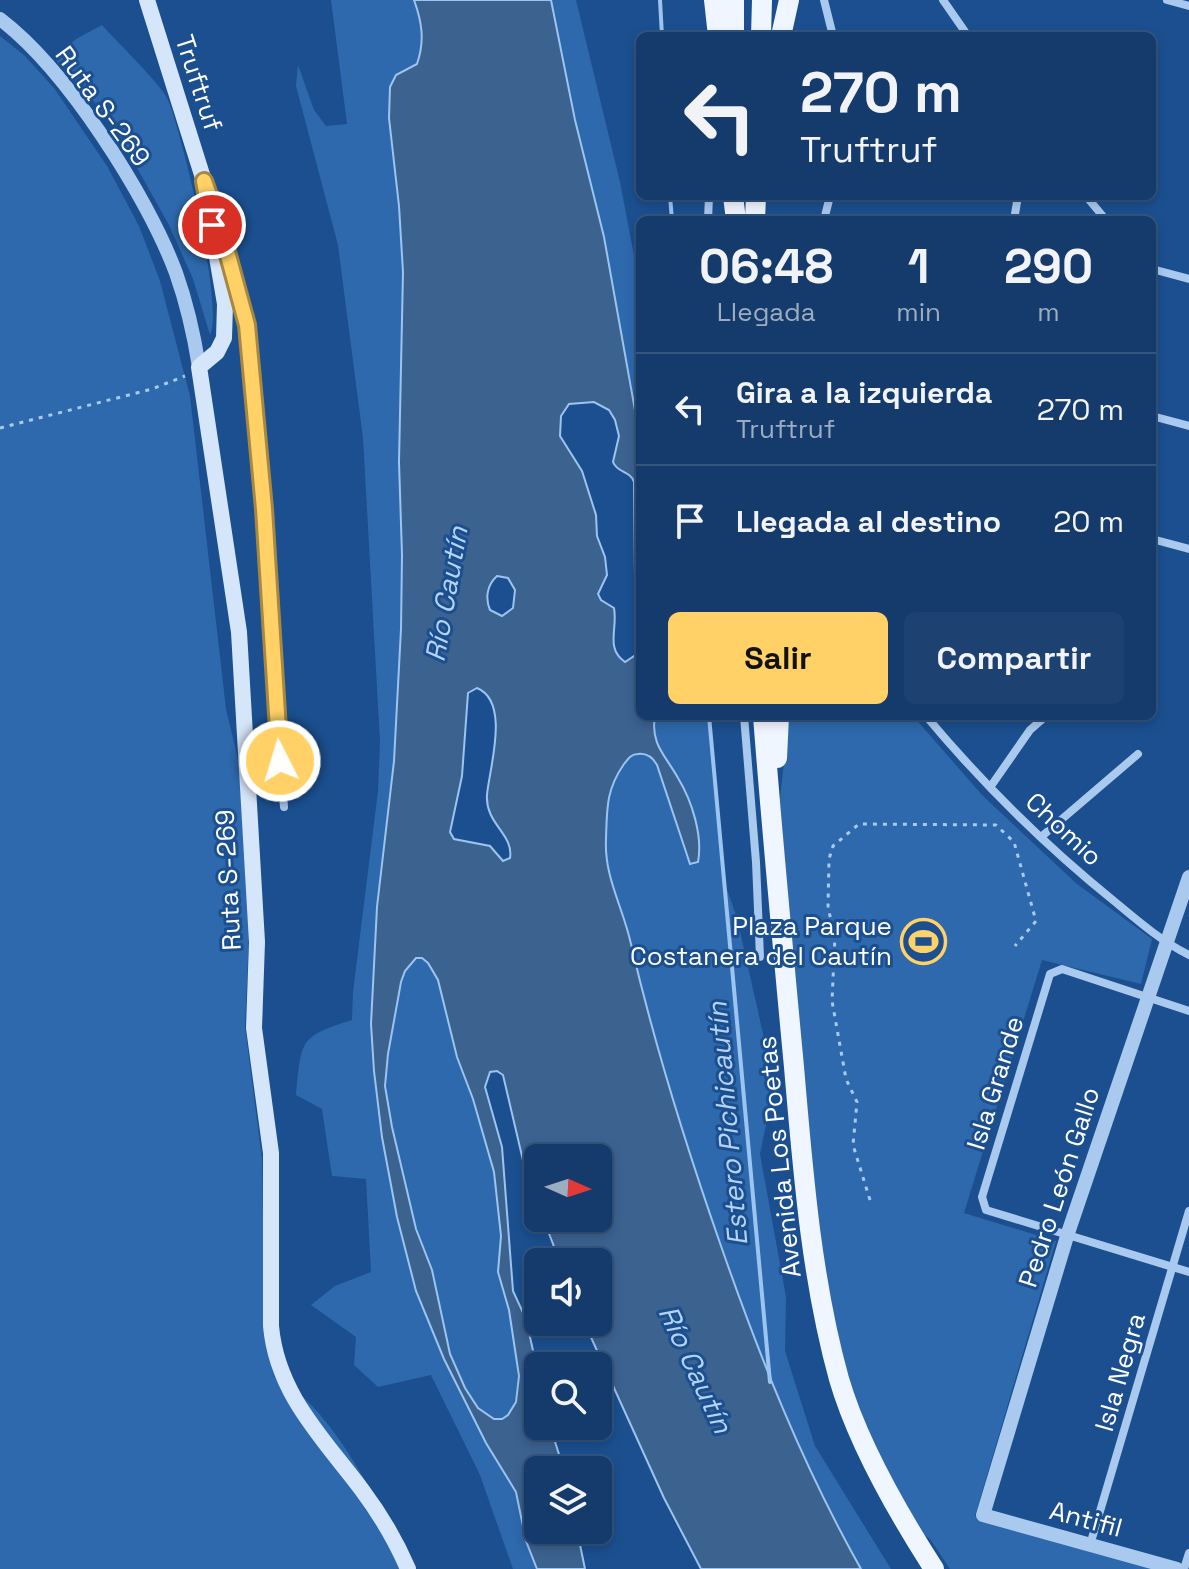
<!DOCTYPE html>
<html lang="es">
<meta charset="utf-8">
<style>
:root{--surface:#143b6b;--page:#1d4271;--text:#f1f3f6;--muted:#9dadc1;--line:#33557e;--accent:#ffd166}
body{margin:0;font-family:"Space Grotesk",sans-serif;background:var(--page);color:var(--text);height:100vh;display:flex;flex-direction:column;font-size:30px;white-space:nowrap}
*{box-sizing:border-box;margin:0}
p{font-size:26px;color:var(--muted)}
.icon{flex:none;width:44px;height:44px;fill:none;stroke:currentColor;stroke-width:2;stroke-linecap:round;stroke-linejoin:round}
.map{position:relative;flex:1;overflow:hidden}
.side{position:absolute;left:636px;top:216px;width:520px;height:504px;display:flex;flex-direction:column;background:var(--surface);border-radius:12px;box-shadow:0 4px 12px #0003,0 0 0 2px var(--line)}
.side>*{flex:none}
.guide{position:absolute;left:636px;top:32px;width:520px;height:168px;border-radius:12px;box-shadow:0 4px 12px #0003,0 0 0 2px var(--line);background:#143b6b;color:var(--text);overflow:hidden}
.needle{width:52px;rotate:93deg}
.tools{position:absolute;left:524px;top:1144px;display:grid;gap:16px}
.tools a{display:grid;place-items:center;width:88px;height:88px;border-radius:12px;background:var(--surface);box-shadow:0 4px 12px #0003,0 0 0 2px var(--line);font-size:40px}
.pin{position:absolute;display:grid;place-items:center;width:68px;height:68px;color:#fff;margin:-34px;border:4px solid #fff;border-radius:50%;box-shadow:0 2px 8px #0007}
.me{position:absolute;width:88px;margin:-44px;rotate:355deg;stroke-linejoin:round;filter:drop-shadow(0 0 6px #0008)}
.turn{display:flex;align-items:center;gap:28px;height:168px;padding:0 32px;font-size:36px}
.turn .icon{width:104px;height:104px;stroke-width:2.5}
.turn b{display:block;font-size:56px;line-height:68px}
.eta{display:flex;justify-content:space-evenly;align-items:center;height:136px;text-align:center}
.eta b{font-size:48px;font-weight:700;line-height:56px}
.button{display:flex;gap:16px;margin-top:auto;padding:16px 32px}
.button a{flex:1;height:92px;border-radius:12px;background:var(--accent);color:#111;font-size:32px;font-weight:700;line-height:92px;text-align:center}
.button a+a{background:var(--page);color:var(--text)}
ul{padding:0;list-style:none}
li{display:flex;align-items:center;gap:24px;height:112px;padding:0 32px;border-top:2px solid var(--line)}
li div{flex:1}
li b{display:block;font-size:30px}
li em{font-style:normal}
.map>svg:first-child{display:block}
.green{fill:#2e69ad}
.water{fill:#3c6290;stroke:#9cc4f0;stroke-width:2;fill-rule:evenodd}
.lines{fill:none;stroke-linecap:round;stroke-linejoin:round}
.stream{stroke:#9cc4f0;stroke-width:4}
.path{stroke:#a9c9ee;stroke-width:3;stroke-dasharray:4 6;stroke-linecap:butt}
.minor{stroke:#a9c9ee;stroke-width:8}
.tertiary{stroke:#a9c9ee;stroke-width:14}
.secondary{stroke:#d6e6fa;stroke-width:16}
.primary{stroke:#f0f6ff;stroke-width:20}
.route-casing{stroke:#a68842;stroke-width:20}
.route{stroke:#ffd166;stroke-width:14}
.labels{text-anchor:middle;stroke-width:6;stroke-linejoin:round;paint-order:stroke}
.street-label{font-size:26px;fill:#fff;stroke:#1b4f8f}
.poi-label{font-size:26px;fill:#fff;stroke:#1b4f8f;text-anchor:end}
.water-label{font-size:28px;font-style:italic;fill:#b5d3f5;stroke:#1b4f8f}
</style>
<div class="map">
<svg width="1189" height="1569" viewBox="0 0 1189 1569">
<rect width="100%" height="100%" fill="#1b4f8f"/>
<g class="green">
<path d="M331,0H414L423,32L418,64L396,76L390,87L391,142L399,206L403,272L399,462L402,555L399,679L394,761L377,907L371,1024L374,1071L382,1137L397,1217L416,1291L444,1359L486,1443L516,1492L526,1541L536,1569H513L480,1475L431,1375L378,1387L354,1365L356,1337L311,1305L335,1286L371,1272L366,1179L332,1176L322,1109L296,1095C302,1040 298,1037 352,1020L353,992L378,791L380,741L363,438L338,245L296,86L298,65L314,110L326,126L347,124Z"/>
<polygon points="551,0 576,0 620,182 640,287 640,440 604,237 575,120"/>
<path d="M102,25C116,41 161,84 168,100C182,134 224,306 210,335L193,279L169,225L136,166L96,104L54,58L76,39Z"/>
<path d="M0,36L24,55L54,88L107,166L139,226L160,281L190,396L226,709L239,763L249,933L245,1027L262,1159L265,1324L274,1377C333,1404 383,1513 411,1569H0Z"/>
<path d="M655,716H709L725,884L737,918L771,1069L773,1090L760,1154L786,1297L785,1351L815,1446L891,1569H861C840,1531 817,1491 800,1450C728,1290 671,1115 631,944C625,916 609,891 606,863C602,834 604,762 638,754L651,757L657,766L686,856L693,865L699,861C699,841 696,816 688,797C676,768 650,750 655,716Z"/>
<polygon points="789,716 913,716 983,796 1077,884 1152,939 1141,984 1042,960 964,1213 1056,1241 975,1516 1162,1569 950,1569 930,1539 915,1528 879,1458 846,1374 811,1207 780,799"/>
<polygon points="420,958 428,963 439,980 457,1057 473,1099 494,1172 501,1236 498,1272 509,1310 519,1376 516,1402 508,1415 502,1419 494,1419 478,1408 465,1388 450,1354 435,1287 416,1229 392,1128 385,1086 394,1013 405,971 412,961"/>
</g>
<path class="water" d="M414,0H551L575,120L604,237L638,427L640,608L635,576L634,482C631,471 617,473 613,462L619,436L615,420L609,410L594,402L569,404L561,416L560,436L582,471L596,515L597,536L605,557L607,575L598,594L601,600L614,608C618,629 605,648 625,662L640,652V716H655C650,744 666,756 678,778C692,801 703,836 698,862L690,864L657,765C653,758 647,753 638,754C631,754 628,759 624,764C606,790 607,808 606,839C604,877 623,907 631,944C655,1047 686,1146 721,1246C760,1358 803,1466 861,1569H701L664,1498L584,1322H598V1262H560L543,1218H598V1158H538V1206L525,1169L503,1075L497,1071L490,1072L485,1087L502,1147L513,1291L526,1319L538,1373V1426H550L564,1470H538V1530H577L585,1569H537L526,1541L516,1492L486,1443L444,1359L416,1291L397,1217L382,1137L374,1071L371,1024L377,907L394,761L401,629L402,555L399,462L403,272L399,206L389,118L390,87L396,75L417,64C425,41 422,22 414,0ZM497,576L508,578L515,590L513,608L502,616L490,610C485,598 487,585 497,576ZM477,688C511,702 489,769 487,795C485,824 514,834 510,858L503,861L490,846L454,839L450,832L462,776L468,693ZM416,958H422L428,963L438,980L457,1057L473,1099L494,1172L501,1236L498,1272L509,1310L519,1376L516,1402L508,1415L502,1419H494L478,1408L465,1388L450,1354L432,1270L416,1229L392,1127L385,1086L388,1054L401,982L405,971Z"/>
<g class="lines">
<g class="stream">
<polyline points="660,0 662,36"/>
<polyline points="670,196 672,220"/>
<polyline points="709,716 770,1382"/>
</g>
<g class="path">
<polyline points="0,428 152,389 185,376"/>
<polyline points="870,1200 853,1145 857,1102 846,1079 832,1001 835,936 828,908 829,859 833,846 859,824 996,825 1014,842 1036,921 1015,946"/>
</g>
<g class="minor">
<polyline points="824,0 833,36"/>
<polyline points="943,0 968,36"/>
<polyline points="1167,0 1189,6"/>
<polyline points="1086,196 1106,220"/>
<polyline points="216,214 247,325 264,509 269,616 284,807"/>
<polyline points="708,220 709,196"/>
<polyline points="824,220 830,196"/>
<polyline points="1014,220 1018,196"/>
<polyline points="1152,269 1189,279"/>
<polyline points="1152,416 1189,426"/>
<polyline points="1152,539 1189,549"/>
<polyline points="744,716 756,862 760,957"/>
<path d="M926,716C982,783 1046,846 1114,901C1138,921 1161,941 1189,955"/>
<polyline points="991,786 1030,730 1046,716"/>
<polyline points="1041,837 1138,754"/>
<polyline points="1189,1011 1062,969 1050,974 982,1197 986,1210 1189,1272"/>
<polyline points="1090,1545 1189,1211"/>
<polyline points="1184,1569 1189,1553"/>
</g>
<g class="tertiary">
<path d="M0,19C66,69 147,195 176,273C187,304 194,335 199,367"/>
<polyline points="1177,1569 983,1515 1068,1233 1189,877"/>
</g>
<path class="secondary" d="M147,0L204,181L225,304L224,338L217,352L199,367L239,632L257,942L254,1028L271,1153V1326C277,1394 323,1438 362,1490C380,1514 396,1541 408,1569"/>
<g class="primary">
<polyline points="714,0 718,36"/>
<polyline points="734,36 734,0"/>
<polyline points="761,36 762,0"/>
<polyline points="781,36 789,0"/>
<polyline points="733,196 736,220"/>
<polyline points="755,220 756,196"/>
<path d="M763,716C772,833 783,950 794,1067C803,1171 811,1278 839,1379C858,1444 898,1513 934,1569"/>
<polyline points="777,758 779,716"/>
</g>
</g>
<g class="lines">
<defs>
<polyline id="route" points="212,225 204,181 220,226 247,325 264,509 280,761"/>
</defs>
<use href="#route" class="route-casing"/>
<use href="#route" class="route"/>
</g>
<defs>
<symbol id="stadium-ring" viewBox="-11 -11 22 22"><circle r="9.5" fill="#1b4f8f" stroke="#ffd166" stroke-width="1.5"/><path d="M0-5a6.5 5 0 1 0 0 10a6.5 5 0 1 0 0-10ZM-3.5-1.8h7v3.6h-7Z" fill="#ffd166"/></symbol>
</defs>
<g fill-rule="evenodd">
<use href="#stadium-ring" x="898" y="916" width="51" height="51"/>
</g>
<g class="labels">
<g class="street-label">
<text transform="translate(199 83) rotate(72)" y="9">Truftruf</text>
<text transform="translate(103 106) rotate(54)" y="9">Ruta S-269</text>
<text transform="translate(1064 829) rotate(43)" y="9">Chomio</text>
<text transform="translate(228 880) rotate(-93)" y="9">Ruta S-269</text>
<text transform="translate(995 1083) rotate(-73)" y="9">Isla Grande</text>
<text transform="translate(779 1157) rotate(-96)" y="9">Avenida Los Poetas</text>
<text transform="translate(1059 1187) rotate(-72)" y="9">Pedro León Gallo</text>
<text transform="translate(1120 1372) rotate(-74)" y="9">Isla Negra</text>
<text transform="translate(1086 1519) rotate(15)" y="9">Antifil</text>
</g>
<g class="poi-label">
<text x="892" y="935">Plaza Parque<tspan x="892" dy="30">Costanera del Cautín</tspan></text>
</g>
<g class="water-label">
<text transform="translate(446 594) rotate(-80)" y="10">Río Cautín</text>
<text transform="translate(727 1124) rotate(-95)" y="10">Estero Pichicautín</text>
<text transform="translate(696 1369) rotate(65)" y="10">Río Cautín</text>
</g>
</g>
</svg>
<div class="tools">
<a><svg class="needle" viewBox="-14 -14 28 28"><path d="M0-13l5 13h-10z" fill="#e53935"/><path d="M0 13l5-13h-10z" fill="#9dadc1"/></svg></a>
<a><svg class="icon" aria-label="sound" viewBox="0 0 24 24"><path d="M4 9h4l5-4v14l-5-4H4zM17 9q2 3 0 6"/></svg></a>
<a><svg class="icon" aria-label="search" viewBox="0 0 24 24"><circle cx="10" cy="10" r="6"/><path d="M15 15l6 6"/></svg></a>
<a><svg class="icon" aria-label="layers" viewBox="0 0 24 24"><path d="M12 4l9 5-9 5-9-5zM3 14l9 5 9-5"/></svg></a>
</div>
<div class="pin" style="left:212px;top:225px;background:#d93025"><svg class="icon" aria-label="arrive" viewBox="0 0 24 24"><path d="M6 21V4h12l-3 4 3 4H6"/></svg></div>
<svg class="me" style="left:280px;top:761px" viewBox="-20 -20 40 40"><circle r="17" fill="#ffd166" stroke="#fff" stroke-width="3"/><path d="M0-11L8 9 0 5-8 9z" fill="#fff"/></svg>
<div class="guide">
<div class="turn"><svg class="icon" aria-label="left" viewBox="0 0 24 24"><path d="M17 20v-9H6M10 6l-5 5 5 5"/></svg><div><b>270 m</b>Truftruf</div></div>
</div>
<section class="side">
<div class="eta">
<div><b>06:48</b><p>Llegada</p></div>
<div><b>1</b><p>min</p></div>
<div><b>290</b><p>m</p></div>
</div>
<ul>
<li><svg class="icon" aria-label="left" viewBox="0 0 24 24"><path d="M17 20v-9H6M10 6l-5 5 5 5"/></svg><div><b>Gira a la izquierda</b><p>Truftruf</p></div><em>270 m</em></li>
<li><svg class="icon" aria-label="arrive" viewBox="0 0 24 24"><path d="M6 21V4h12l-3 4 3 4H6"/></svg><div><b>Llegada al destino</b></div><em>20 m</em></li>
</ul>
<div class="button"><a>Salir</a><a>Compartir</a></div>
</section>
</div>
